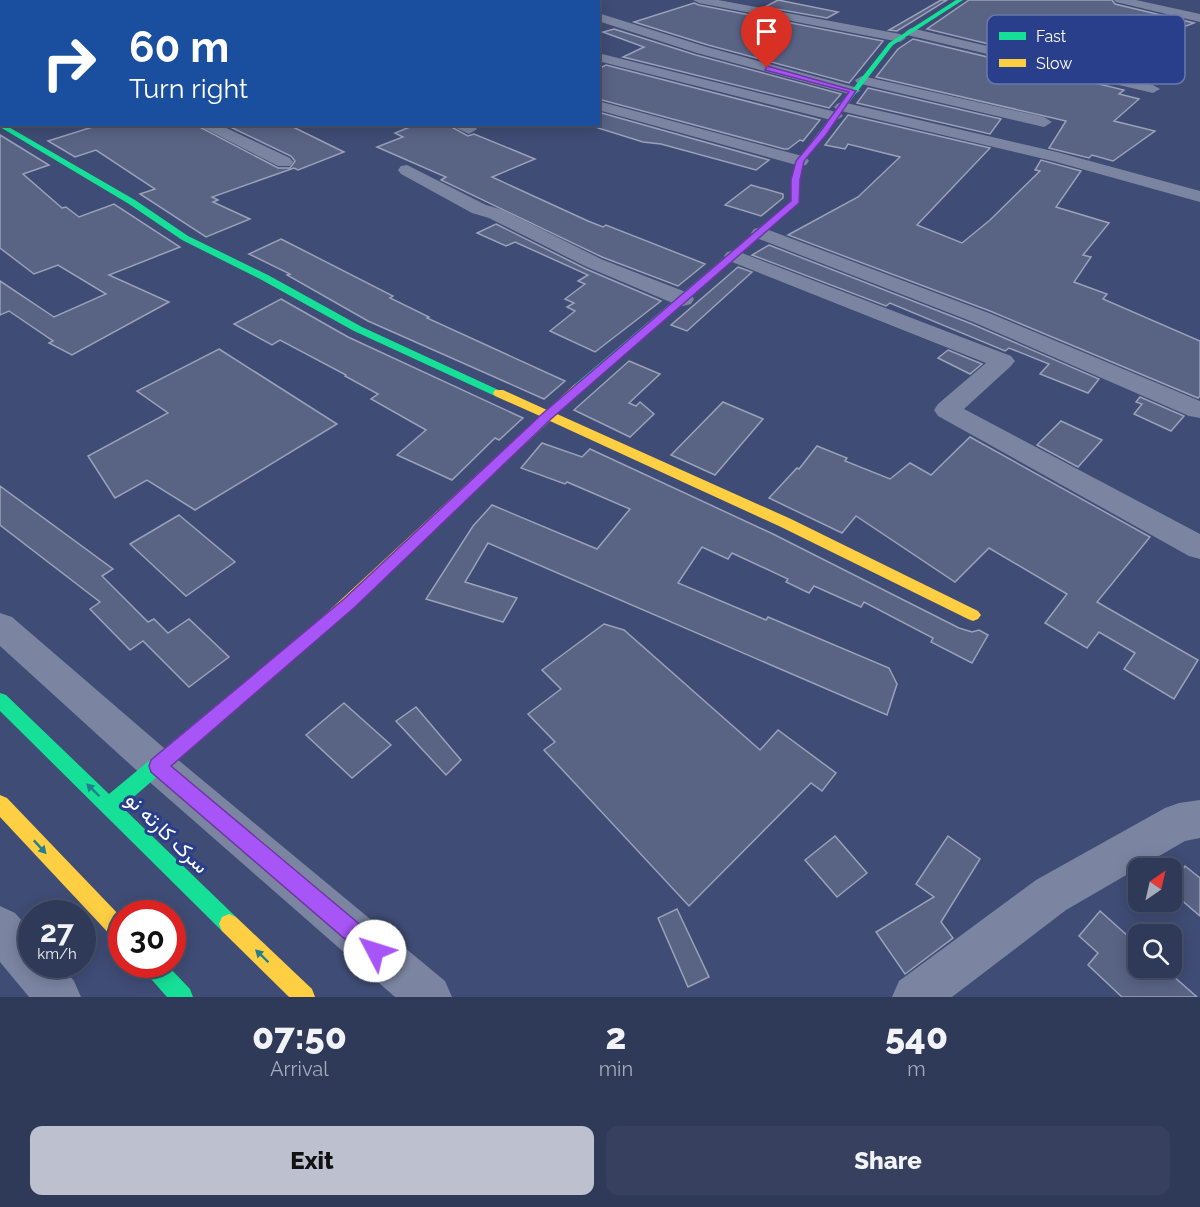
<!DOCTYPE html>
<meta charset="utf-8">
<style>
:root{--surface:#2f3958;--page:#37405e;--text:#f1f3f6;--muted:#a7acba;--line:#4a536e;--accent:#bcc0cf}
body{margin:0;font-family:Raleway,Vazirmatn,sans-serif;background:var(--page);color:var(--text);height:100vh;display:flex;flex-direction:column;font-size:22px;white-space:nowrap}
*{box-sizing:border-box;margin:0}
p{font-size:20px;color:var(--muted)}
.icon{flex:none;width:33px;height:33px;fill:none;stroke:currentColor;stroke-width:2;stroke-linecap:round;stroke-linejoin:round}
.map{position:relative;height:997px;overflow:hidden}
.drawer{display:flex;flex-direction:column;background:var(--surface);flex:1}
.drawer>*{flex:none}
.hud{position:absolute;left:0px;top:0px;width:600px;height:126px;box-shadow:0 3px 15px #0003,0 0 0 2px var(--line);background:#1a4fa0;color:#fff;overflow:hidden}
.needle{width:39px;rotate:34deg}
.controls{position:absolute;left:1128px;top:858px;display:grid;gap:12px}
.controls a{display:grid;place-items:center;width:54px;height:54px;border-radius:12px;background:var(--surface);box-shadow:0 3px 15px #0003,0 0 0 2px var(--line);font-size:30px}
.speed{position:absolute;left:18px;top:900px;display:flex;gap:12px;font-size:30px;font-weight:700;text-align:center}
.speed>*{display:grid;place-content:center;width:78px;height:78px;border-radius:50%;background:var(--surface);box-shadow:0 3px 15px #0003,0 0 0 2px var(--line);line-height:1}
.speed small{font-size:15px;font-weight:400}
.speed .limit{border:9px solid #d22;background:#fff;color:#111}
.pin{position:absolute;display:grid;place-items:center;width:51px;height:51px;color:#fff;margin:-62px -26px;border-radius:50% 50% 50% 0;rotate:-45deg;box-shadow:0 0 6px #0007}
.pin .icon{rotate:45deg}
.me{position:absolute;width:66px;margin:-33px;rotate:310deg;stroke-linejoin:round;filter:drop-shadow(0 0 4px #0008)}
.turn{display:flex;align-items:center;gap:21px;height:126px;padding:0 30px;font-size:27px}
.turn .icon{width:78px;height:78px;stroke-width:2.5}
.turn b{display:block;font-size:42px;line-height:51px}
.eta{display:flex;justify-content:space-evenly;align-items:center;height:102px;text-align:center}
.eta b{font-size:36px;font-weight:800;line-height:42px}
.cta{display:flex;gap:12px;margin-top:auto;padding:12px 30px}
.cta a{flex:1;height:69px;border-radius:12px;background:var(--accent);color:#111;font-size:24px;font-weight:800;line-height:69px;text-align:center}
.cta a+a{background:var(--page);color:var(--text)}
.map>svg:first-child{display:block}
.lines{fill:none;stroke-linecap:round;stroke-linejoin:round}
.stream{fill:#20316d;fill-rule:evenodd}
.building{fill:#596384;stroke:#9aa1b8;stroke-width:1.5}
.street{fill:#7b85a1;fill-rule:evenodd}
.fast{fill:#16e098;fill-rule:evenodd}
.slow{fill:#ffcf43;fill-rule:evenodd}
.oneway{fill:#217f90}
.route{fill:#a855f7;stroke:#6d37a1;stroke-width:1.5}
.labels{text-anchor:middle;stroke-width:6;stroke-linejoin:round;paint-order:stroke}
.near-street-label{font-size:21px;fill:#fff;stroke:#293f8b}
.key{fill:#293f8b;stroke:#6979ae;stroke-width:1.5}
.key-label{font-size:16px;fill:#fff}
</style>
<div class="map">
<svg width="1200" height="997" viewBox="0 0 1200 997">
<rect width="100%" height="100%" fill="#3f4c75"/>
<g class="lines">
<g class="stream">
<polygon points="286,0 292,0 288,2 281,2"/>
<rect x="0" y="88" width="2" height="2"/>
</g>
</g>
<g class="building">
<polygon points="778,0 838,12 827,18 765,7"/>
<polygon points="941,0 947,0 897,31 889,30"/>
<polygon points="969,0 1112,0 1115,4 1194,23 1155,38 1083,20 1005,48 927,29"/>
<polygon points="694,3 699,5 883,41 849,83 708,45 634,22"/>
<polygon points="614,29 696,55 841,94 829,108 623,57 644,47 603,32"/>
<polygon points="913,39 1124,90 1119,94 1139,99 1114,121 1155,131 1113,161 1092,155 1089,158 1049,148 1066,121 876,77 898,49"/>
<polygon points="606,65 820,120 803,141 800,140 788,149 784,149 598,99 598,69"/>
<polygon points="868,88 1001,119 990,134 857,103"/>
<polygon points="598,112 769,160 756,170 661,144 643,142 598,128"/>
<polygon points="848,115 990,148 917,225 962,243 990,220 1040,171 1035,170 1041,160 1081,171 1056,207 1109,223 1083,255 1091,257 1074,282 1107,294 1103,299 1200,341 1200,396 1198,398 990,311 788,235 858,197 900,157 848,144 845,149 825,145"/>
<polygon points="102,124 194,124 278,168 290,168 295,161 291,156 224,124 287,124 344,152 298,170 294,168 212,197 218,200 213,202 250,219 206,237 140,194 155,189 96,150 75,157 48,141"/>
<polygon points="417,124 446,124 468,136 474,134 535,159 492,177 588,221 603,227 606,225 705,264 678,286 602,257 441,180 446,177 377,147 403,137 395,133"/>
<polygon points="0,135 49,165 23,174 62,208 66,207 79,217 114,204 180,247 109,275 169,302 72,355 49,343 53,341 9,311 0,315 0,281 54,317 106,294 58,265 34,274 0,248"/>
<polygon points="751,185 783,194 783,198 761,216 725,205"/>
<polygon points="496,224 586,269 661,301 595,352 550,331 575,311 567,307 574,303 565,299 585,284 578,281 588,275 515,242 506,246 477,233"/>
<polygon points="281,239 393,296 390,298 429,317 427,318 565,381 544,399 368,321 287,275 290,274 249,254"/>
<polygon points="769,245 972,324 1099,379 1088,393 1040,374 1049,364 1009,348 1005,351 890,303 886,306 752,255"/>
<polygon points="738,267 752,272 687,331 671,325"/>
<polygon points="281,299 348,337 523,418 499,440 495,438 452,480 397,455 426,430 371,399 378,394 345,376 346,375 280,340 272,345 234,324"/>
<polygon points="219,349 337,424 195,510 147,480 115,498 88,456 168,413 137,391"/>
<polygon points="948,350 982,364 970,374 938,358"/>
<polygon points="629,361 660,374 629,403 636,406 640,402 654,414 630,437 574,410"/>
<polygon points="1140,397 1184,416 1171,431 1134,414 1142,404 1136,402"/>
<polygon points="723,402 763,419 715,475 671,455"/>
<polygon points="1061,421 1102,440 1078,467 1037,445"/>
<polygon points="970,437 1150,537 1097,602 1198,660 1174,699 1124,669 1135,653 1099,632 1087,648 1045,623 1067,594 989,548 955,582 856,516 842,533 769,498 797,468 799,469 817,446 847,458 845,461 890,479 910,463 931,475"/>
<polygon points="542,443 582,457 590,449 773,534 959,628 972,632 979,630 988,635 972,663 931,642 933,638 864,602 861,607 814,586 809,593 786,582 788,579 732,553 728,559 702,547 678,583 766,620 768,617 889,668 897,684 887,715 488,543 465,582 517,598 503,622 426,599 473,526 492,505 597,549 630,509 567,482 565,484 521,468"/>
<polygon points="0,486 113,569 102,576 148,622 154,619 168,633 189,619 229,657 189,687 143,641 130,650 90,609 100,602 0,525"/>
<polygon points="179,515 235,562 186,596 130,544"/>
<polygon points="604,624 624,630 760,750 778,730 836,773 822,791 811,783 689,906 544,750 555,742 528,714 561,689 542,670"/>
<polygon points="344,703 391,745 352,778 306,735"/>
<polygon points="416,707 461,760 446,775 396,721"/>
<polygon points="835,836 867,873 837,897 805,860"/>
<polygon points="948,836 980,859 941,922 953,938 905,974 876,932 934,897 916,884"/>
<polygon points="1185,866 1200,878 1200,916 1172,892 1172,884"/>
<polygon points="677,909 709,977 688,987 658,918"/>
<polygon points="1100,911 1138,945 1138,968 1164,968 1197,997 1122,997 1088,965 1098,953 1079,936"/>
</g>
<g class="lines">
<g class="street">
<polygon points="324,0 339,0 323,2"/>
<polygon points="400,0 415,0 416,2 401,2"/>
<polygon points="540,0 554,0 555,2 541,2"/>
<polygon points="693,0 718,0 900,34 906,38 900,42 699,3"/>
<polygon points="1114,0 1136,0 1200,14 1200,22 1116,2"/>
<polygon points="598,13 707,47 858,88 860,91 853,95 697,53 598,21"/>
<polygon points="911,28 1153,85 1160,89 1153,93 907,35 905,32"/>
<polygon points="598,53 840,113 843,116 835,121 598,61"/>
<polygon points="862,76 1044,117 1052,122 1044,127 857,83 855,80"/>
<polygon points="598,101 806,157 809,161 806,165 800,166 598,110"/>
<polygon points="842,102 1057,152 1200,191 1200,202 1053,161 837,110 834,107 837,104"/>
<rect x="0" y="111" width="2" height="10"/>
<polygon points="196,124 218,124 290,158 293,162 290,166 278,166"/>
<polygon points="448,124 472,124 477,129 469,134"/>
<polygon points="407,165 486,205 503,210 601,259 691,294 694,299 691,304 683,306 675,304 587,267 489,218 472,213 401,174 398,170 401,166"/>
<polygon points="761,227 989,313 1200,401 1200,418 1189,416 973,322 754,237 751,233 754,229"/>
<polygon points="734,250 1011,356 1015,361 1011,366 964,409 1200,534 1200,559 1189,556 938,416 934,410 938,404 986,363 727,260 724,256 727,252"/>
<polygon points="0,613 12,617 171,754 445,981 452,997 395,997 145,778 0,646"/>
<polygon points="1200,800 1200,838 1185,841 1066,910 952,997 892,997 899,981 1036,880 1165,808 1179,803"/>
<polygon points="0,906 15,913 32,932 32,964 60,964 74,981 81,997 29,997 0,962"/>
</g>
<g class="fast">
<polygon points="956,0 963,0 893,45 804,161 799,180 799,203 582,391 574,391 572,388 574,385 792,200 791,180 796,161 889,43"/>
<polygon points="0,122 135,200 188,236 268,275 362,327 505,393 503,396 495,396 354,331 260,279 182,240 129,204 0,127"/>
<polygon points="324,618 329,620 332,624 329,628 122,807 236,917 239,924 236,931 229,934 222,931 0,711 0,693 6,695 109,794 319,620"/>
<polygon points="141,964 166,964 190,989 193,997 167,997 144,971"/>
</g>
<g class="slow">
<polygon points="578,384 584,388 582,391 557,414 791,519 978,611 981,615 978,619 973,621 968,619 781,527 550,421 329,628 324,630 319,628 316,624 319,620 540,416 495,396 493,393 495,390 503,390 547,410 574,385"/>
<polygon points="0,795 7,798 122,918 122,943 115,940 0,817"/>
<polygon points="229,914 236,917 312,989 315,997 289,997 222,931 219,924 222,917"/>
</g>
</g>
<defs><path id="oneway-solid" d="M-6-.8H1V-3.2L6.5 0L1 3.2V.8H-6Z" transform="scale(1.5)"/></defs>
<g class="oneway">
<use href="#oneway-solid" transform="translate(93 790) rotate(-136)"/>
<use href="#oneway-solid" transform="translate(40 847) rotate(47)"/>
<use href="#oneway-solid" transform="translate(262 956) rotate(-136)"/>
</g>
<polygon class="route" points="767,66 856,91 826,135 804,161 800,180 799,203 551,419 355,607 171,766 382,943 385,951 382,958 375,961 367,958 151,772 149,766 151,760 344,599 542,414 791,201 791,180 796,161 820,132 849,92 765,70"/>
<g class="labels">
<g class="near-street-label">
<text transform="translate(167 833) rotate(44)" y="7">سرک کارته نو</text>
</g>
</g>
<rect x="987" y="15" width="198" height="69" rx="9" class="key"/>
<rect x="999" y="32" width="27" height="8" fill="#16e098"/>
<rect x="999" y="59" width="27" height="8" fill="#ffcf43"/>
<g class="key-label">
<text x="1036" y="42">Fast</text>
<text x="1036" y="69">Slow</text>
</g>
</svg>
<div class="controls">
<a><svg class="needle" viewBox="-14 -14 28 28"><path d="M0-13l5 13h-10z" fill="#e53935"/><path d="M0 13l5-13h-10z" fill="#a7acba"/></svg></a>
<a><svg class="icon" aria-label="search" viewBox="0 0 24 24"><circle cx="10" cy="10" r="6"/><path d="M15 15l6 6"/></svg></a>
</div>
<div class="speed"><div>27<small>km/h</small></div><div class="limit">30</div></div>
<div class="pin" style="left:767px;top:68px;background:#d93025"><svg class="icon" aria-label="arrive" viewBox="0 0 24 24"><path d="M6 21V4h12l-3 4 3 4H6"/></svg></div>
<svg class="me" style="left:375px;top:951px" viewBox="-20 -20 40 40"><circle r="19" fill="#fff"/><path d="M0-13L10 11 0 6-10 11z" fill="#a855f7"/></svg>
<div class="hud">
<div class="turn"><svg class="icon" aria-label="right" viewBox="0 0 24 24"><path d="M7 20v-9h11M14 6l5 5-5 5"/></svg><div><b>60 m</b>Turn right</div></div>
</div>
</div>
<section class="drawer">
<div class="eta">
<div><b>07:50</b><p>Arrival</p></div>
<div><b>2</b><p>min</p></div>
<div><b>540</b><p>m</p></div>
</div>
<div class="cta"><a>Exit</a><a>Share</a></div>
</section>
